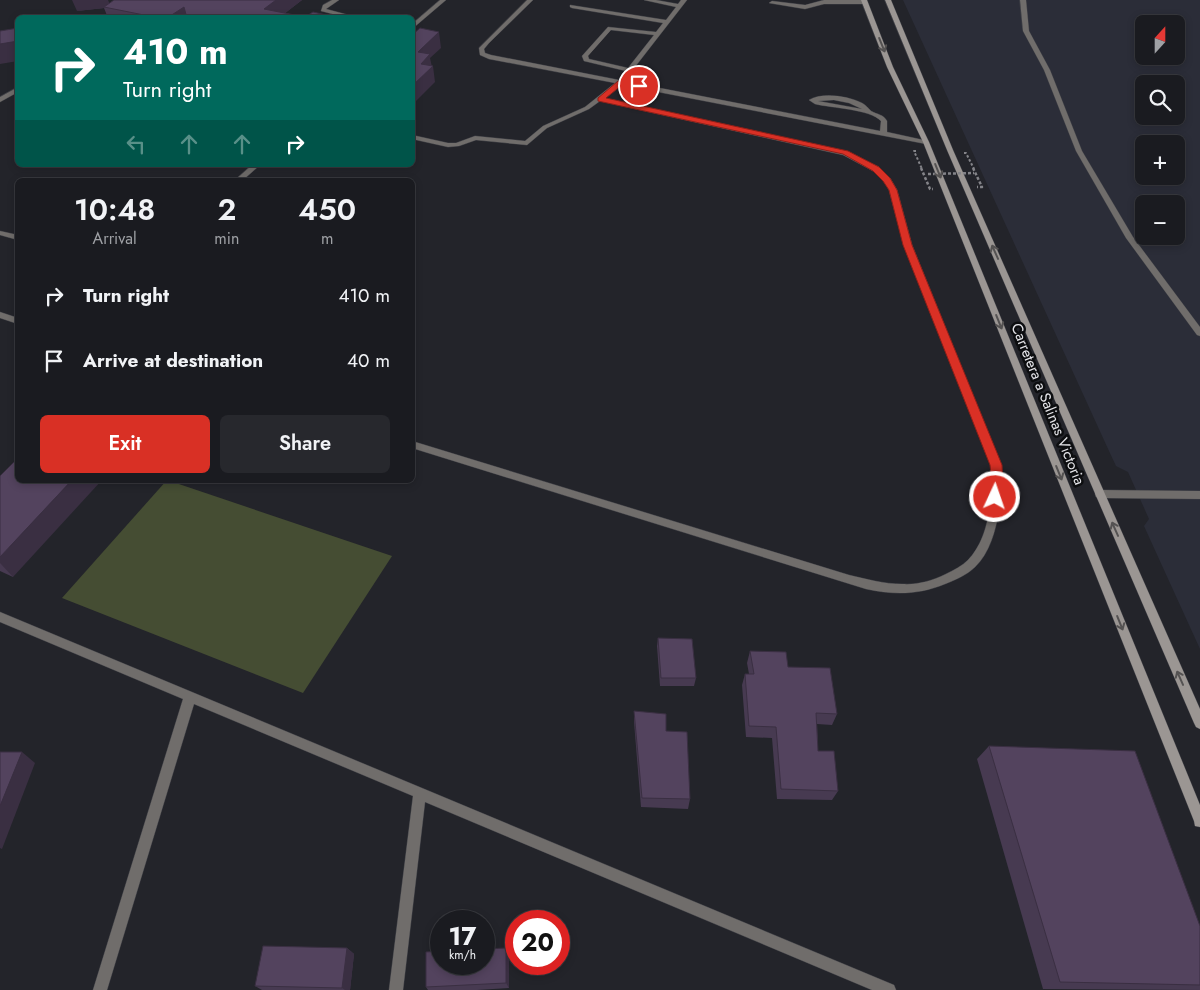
<!DOCTYPE html>
<meta charset="utf-8">
<style>
:root{--surface:#1a1b20;--page:#27282d;--text:#f1f3f6;--muted:#9fa1a5;--line:#38393e;--accent:#d93025}
body{margin:0;font-family:Jost,sans-serif;background:var(--page);color:var(--text);height:100vh;display:flex;flex-direction:column;font-size:19px;white-space:nowrap}
*{box-sizing:border-box;margin:0}
p{font-size:16px;color:var(--muted)}
.icon{flex:none;width:28px;height:28px;fill:none;stroke:currentColor;stroke-width:2;stroke-linecap:round;stroke-linejoin:round}
.map{position:relative;flex:1;overflow:hidden}
.details{position:absolute;left:15px;top:178px;width:400px;height:305px;display:flex;flex-direction:column;background:var(--surface);border-radius:8px;box-shadow:0 2px 8px #0003,0 0 0 1px var(--line)}
.details>*{flex:none}
.hud{position:absolute;left:15px;top:15px;width:400px;height:152px;border-radius:8px;box-shadow:0 2px 8px #0003,0 0 0 1px var(--line);background:#00695c;color:#fff;overflow:hidden}
.needle{width:32px;rotate:21deg}
.buttons{position:absolute;left:1135px;top:15px;display:grid;gap:10px}
.buttons a{display:grid;place-items:center;width:50px;height:50px;border-radius:8px;background:var(--surface);box-shadow:0 2px 8px #0003,0 0 0 1px var(--line);font-size:25px}
.speed{position:absolute;left:430px;top:910px;display:flex;gap:10px;font-size:25px;font-weight:700;text-align:center}
.speed>*{display:grid;place-content:center;width:65px;height:65px;border-radius:50%;background:var(--surface);box-shadow:0 2px 8px #0003,0 0 0 1px var(--line);line-height:1}
.speed small{font-size:12px;font-weight:400}
.speed .limit{border:8px solid #d22;background:#fff;color:#111}
.pin{position:absolute;display:grid;place-items:center;width:42px;height:42px;color:#fff;margin:-21px;border:2px solid #fff;border-radius:50%;box-shadow:0 1px 5px #0007}
.me{position:absolute;width:55px;margin:-28px;rotate:3deg;stroke-linejoin:round;filter:drop-shadow(0 0 4px #0008)}
.turn{display:flex;align-items:center;gap:18px;height:105px;padding:0 25px;font-size:22px}
.turn .icon{width:65px;height:65px;stroke-width:2.5}
.turn b{display:block;font-size:35px;line-height:42px}
.lanes{display:flex;align-items:center;height:48px;padding:0 25px;background:#0003;justify-content:center;gap:25px;direction:ltr}
.lanes .off{opacity:.35}
.eta{display:flex;justify-content:space-evenly;align-items:center;height:85px;text-align:center}
.eta b{font-size:30px;font-weight:600;line-height:35px}
.action{display:flex;gap:10px;margin-top:auto;padding:10px 25px}
.action a{flex:1;height:58px;border-radius:8px;background:var(--accent);color:#fff;font-size:20px;font-weight:600;line-height:58px;text-align:center}
.action a+a{background:var(--page);color:var(--text)}
ul{padding:0;list-style:none}
li{display:flex;align-items:center;gap:15px;height:65px;padding:0 25px}
li div{flex:1}
li b{display:block;font-size:19px}
li em{font-style:normal}
.map>svg:first-child{display:block}
.built{fill:#2b2d38;fill-rule:evenodd}
.green{fill:#454d33}
.lines{fill:none;stroke-linecap:round;stroke-linejoin:round}
.lane-casing{stroke:#3e3f45;stroke-width:1}
.street-casing{stroke:#3e3f45;stroke-width:1}
.secondary-casing{stroke:#3e3f45;stroke-width:1}
.path-far1{stroke:#848489;stroke-width:2;stroke-dasharray:2.5 2;stroke-linecap:butt}
.path{stroke:#848489;stroke-width:2.5;stroke-dasharray:3 2;stroke-linecap:butt}
.lane{fill:#706d6b;fill-rule:evenodd}
.street{fill:#706d6b;fill-rule:evenodd}
.secondary{fill:#9b9693;fill-rule:evenodd}
.path-bridge{stroke:#848489;stroke-width:2.5;stroke-dasharray:3 2;stroke-linecap:butt}
.wall{fill:#473a51}
.shaded-wall{fill:#3a2f42}
.building{fill:#53435e;stroke:#3a2f42}
.oneway{stroke:#545252}
.route{fill:#d93025;stroke:#8d1f18}
.labels{text-anchor:middle;stroke-width:5;stroke-linejoin:round;paint-order:stroke}
.street-label{font-size:15px;fill:#e6e6ea;stroke:#0d0e10}
</style>
<div class="map">
<svg width="1200" height="990" viewBox="0 0 1200 990">
<rect width="100%" height="100%" fill="#23242a"/>
<path class="built" d="M903,0H1200V649L1144,526L1149,519L1128,472L1116,466L1109,451ZM1144,24H1176V56H1144ZM1144,84H1176V116H1144ZM1144,144H1176V176H1144ZM1144,204H1176V236H1144Z"/>
<polygon class="green" points="167,480 392,556 303,693 62,598"/>
<g class="lines">
<defs>
<g id="lane">
<polygon points="332,0 339,0 326,9 360,18 348,18 321,11 323,5"/>
<polygon points="440,0 446,0 412,29 412,24"/>
<path d="M527,0H533L489,43L484,49L485,53L491,55L619,80L626,71L584,61L582,56L608,27L656,32L663,23L572,8L570,7V5L666,20L676,7L644,0H656L678,4L681,0H687L624,81L880,131L881,121C870,109 831,108 815,104L809,100C822,92 848,96 862,103C866,105 868,108 871,111C878,115 883,114 887,121V132L928,141V143L926,144L622,85L604,98L847,152L879,167L890,178L897,190L912,245L1001,465C1002,496 999,544 975,567C967,575 955,580 945,584C918,595 894,595 866,589L412,448V441L849,575C866,579 884,584 902,584C917,585 932,581 946,574C954,570 962,566 968,560C991,536 992,495 991,465L904,245L889,190L884,181L873,171L843,155L600,101L589,109L547,128L527,145L476,140L459,146L448,147L412,139V135L448,143H456L475,136L525,141L543,126L585,107L615,83L489,59L480,55L479,48ZM611,30L654,35L628,68L589,59L588,56ZM834,100L849,103L862,109L818,101Z"/>
<polygon points="824,0 864,0 867,2 864,4 824,4 805,9 769,3 772,1 805,5"/>
<polygon points="1020,0 1026,0 1029,31 1050,70 1082,151 1133,237 1200,327 1200,336 1197,335 1126,238 1076,151 1044,70 1023,31"/>
<polygon points="18,87 18,92 0,102 0,97"/>
<polygon points="252,165 260,165 243,180 235,180"/>
<polygon points="0,231 18,235 18,240 0,235"/>
<polygon points="0,312 18,318 18,324 0,318"/>
<polygon points="1100,490 1200,491 1200,499 1100,498 1096,497 1095,494 1096,491"/>
</g>
<polygon id="street" points="0,612 894,985 896,990 872,990 425,802 403,990 389,990 413,796 194,704 107,990 93,990 183,699 0,622"/>
<g id="secondary">
<polygon points="861,0 867,0 893,67 929,142 1200,805 1200,827 1195,826 1194,821 923,142 887,67"/>
<polygon points="885,0 891,0 953,150 1200,709 1200,729 1196,727 1194,723 947,150"/>
</g>
</defs>
<use href="#lane" class="lane-casing"/>
<use href="#street" class="street-casing"/>
<use href="#secondary" class="secondary-casing"/>
<g class="path-far1">
<polyline points="916,151 914,151 922,169"/>
<polyline points="964,153 966,153 974,169"/>
</g>
<g class="path">
<polyline points="921,168 930,189 933,189"/>
<polyline points="973,168 982,187 977,187"/>
</g>
<use href="#lane" class="lane"/>
<use href="#street" class="street"/>
<use href="#secondary" class="secondary"/>
<polyline class="path-bridge" points="928,174 974,173"/>
</g>
<g class="wall">
<polygon points="108,0 109,4 114,0 302,0 285,13 305,17 340,18 108,18 104,8 77,11"/>
<polygon points="0,476 13,577 0,571"/>
<polygon points="658,638 696,678 694,686 660,686 657,646"/>
<polygon points="750,651 788,667 837,714 832,725 817,724 818,751 838,791 832,800 777,799 772,738 746,737 742,685 745,674 749,674 747,663"/>
<polygon points="634,711 666,731 690,799 688,809 641,807 634,722"/>
<polygon points="989,746 1200,985 1200,990 1043,989 977,759"/>
<polygon points="347,948 354,954 350,990 262,990 255,986"/>
<polygon points="506,948 509,954 509,988 477,990 428,990 426,987"/>
</g>
<g class="shaded-wall">
<polygon points="72,0 108,0 109,7 104,7 104,8 77,11"/>
<polygon points="276,0 302,0 279,18 264,9"/>
<polygon points="184,7 188,18 167,18"/>
<polygon points="439,32 441,48 430,58 432,67 433,66 435,82 412,105 412,86 418,52"/>
<polygon points="18,41 18,61 0,64 0,44"/>
<polygon points="72,480 102,480 13,577 0,563 0,557"/>
<polygon points="22,752 35,763 2,849 0,848 0,806"/>
<polygon points="347,948 354,954 350,990 345,990 342,988"/>
<polygon points="506,948 509,954 509,988 506,983"/>
</g>
<g class="building">
<polygon points="114,0 276,0 264,9 305,17 313,12 340,18 187,18 184,7 167,18 159,18 104,7"/>
<polygon points="18,28 18,41 0,44 0,31"/>
<polygon points="420,28 439,32 418,52 430,54 421,64 433,66 412,86 412,35"/>
<polygon points="18,458 18,480 72,480 0,557 0,476"/>
<polygon points="658,638 692,639 696,678 661,678"/>
<polygon points="750,651 786,652 788,667 830,668 837,714 816,713 818,751 834,751 838,791 781,789 776,727 749,726 745,674 754,674"/>
<polygon points="634,711 666,714 666,731 687,732 690,799 642,798"/>
<polygon points="989,746 1135,751 1200,926 1200,985 1060,982"/>
<polygon points="0,752 22,752 0,806"/>
<polygon points="263,946 347,948 342,988 255,986"/>
<polygon points="506,948 506,983 426,987 426,952 441,951 441,964 484,964 484,949"/>
</g>
<defs><path id="oneway-shaft" d="M-6 0H5M1.5-3L5.5 0L1.5 3" fill="none" stroke-width="1.6" stroke-linecap="round" stroke-linejoin="round" transform="scale(1.25)"/></defs>
<g class="oneway">
<use href="#oneway-shaft" transform="translate(882 45) rotate(68)"/>
<use href="#oneway-shaft" transform="translate(938 171) rotate(68)"/>
<use href="#oneway-shaft" transform="translate(995 252) rotate(-114)"/>
<use href="#oneway-shaft" transform="translate(999 322) rotate(68)"/>
<use href="#oneway-shaft" transform="translate(1059 473) rotate(68)"/>
<use href="#oneway-shaft" transform="translate(1115 529) rotate(-114)"/>
<use href="#oneway-shaft" transform="translate(1120 623) rotate(68)"/>
<use href="#oneway-shaft" transform="translate(1180 678) rotate(-114)"/>
</g>
<polygon class="route" points="618,81 643,86 639,89 622,85 606,98 848,151 879,167 890,178 897,190 912,245 1002,465 1003,483 999,500 995,501 989,497 992,483 990,465 903,245 889,190 883,181 873,171 843,154 598,101 598,98"/>
<g class="labels">
<g class="street-label">
<text transform="translate(1048 404) rotate(68)" y="5">Carretera a Salinas Victoria</text>
</g>
</g>
</svg>
<div class="buttons">
<a><svg class="needle" viewBox="-14 -14 28 28"><path d="M0-13l5 13h-10z" fill="#e53935"/><path d="M0 13l5-13h-10z" fill="#9fa1a5"/></svg></a>
<a><svg class="icon" aria-label="search" viewBox="0 0 24 24"><circle cx="10" cy="10" r="6"/><path d="M15 15l6 6"/></svg></a>
<a>+</a>
<a>−</a>
</div>
<div class="speed"><div>17<small>km/h</small></div><div class="limit">20</div></div>
<div class="pin" style="left:639px;top:86px;background:#d93025"><svg class="icon" aria-label="arrive" viewBox="0 0 24 24"><path d="M6 21V4h12l-3 4 3 4H6"/></svg></div>
<svg class="me" style="left:995px;top:497px" viewBox="-20 -20 40 40"><circle r="17" fill="#d93025" stroke="#fff" stroke-width="3"/><path d="M0-11L8 9 0 5-8 9z" fill="#fff"/></svg>
<div class="hud">
<div class="turn"><svg class="icon" aria-label="right" viewBox="0 0 24 24"><path d="M7 20v-9h11M14 6l5 5-5 5"/></svg><div><b>410 m</b>Turn right</div></div>
<div class="lanes"><svg class="icon off" aria-label="left" viewBox="0 0 24 24"><path d="M17 20v-9H6M10 6l-5 5 5 5"/></svg><svg class="icon off" aria-label="ahead" viewBox="0 0 24 24"><path d="M12 20V5M6 11l6-6 6 6"/></svg><svg class="icon off" aria-label="ahead" viewBox="0 0 24 24"><path d="M12 20V5M6 11l6-6 6 6"/></svg><svg class="icon" aria-label="right" viewBox="0 0 24 24"><path d="M7 20v-9h11M14 6l5 5-5 5"/></svg></div>
</div>
<section class="details">
<div class="eta">
<div><b>10:48</b><p>Arrival</p></div>
<div><b>2</b><p>min</p></div>
<div><b>450</b><p>m</p></div>
</div>
<ul>
<li><svg class="icon" aria-label="right" viewBox="0 0 24 24"><path d="M7 20v-9h11M14 6l5 5-5 5"/></svg><div><b>Turn right</b></div><em>410 m</em></li>
<li><svg class="icon" aria-label="arrive" viewBox="0 0 24 24"><path d="M6 21V4h12l-3 4 3 4H6"/></svg><div><b>Arrive at destination</b></div><em>40 m</em></li>
</ul>
<div class="action"><a>Exit</a><a>Share</a></div>
</section>
</div>
